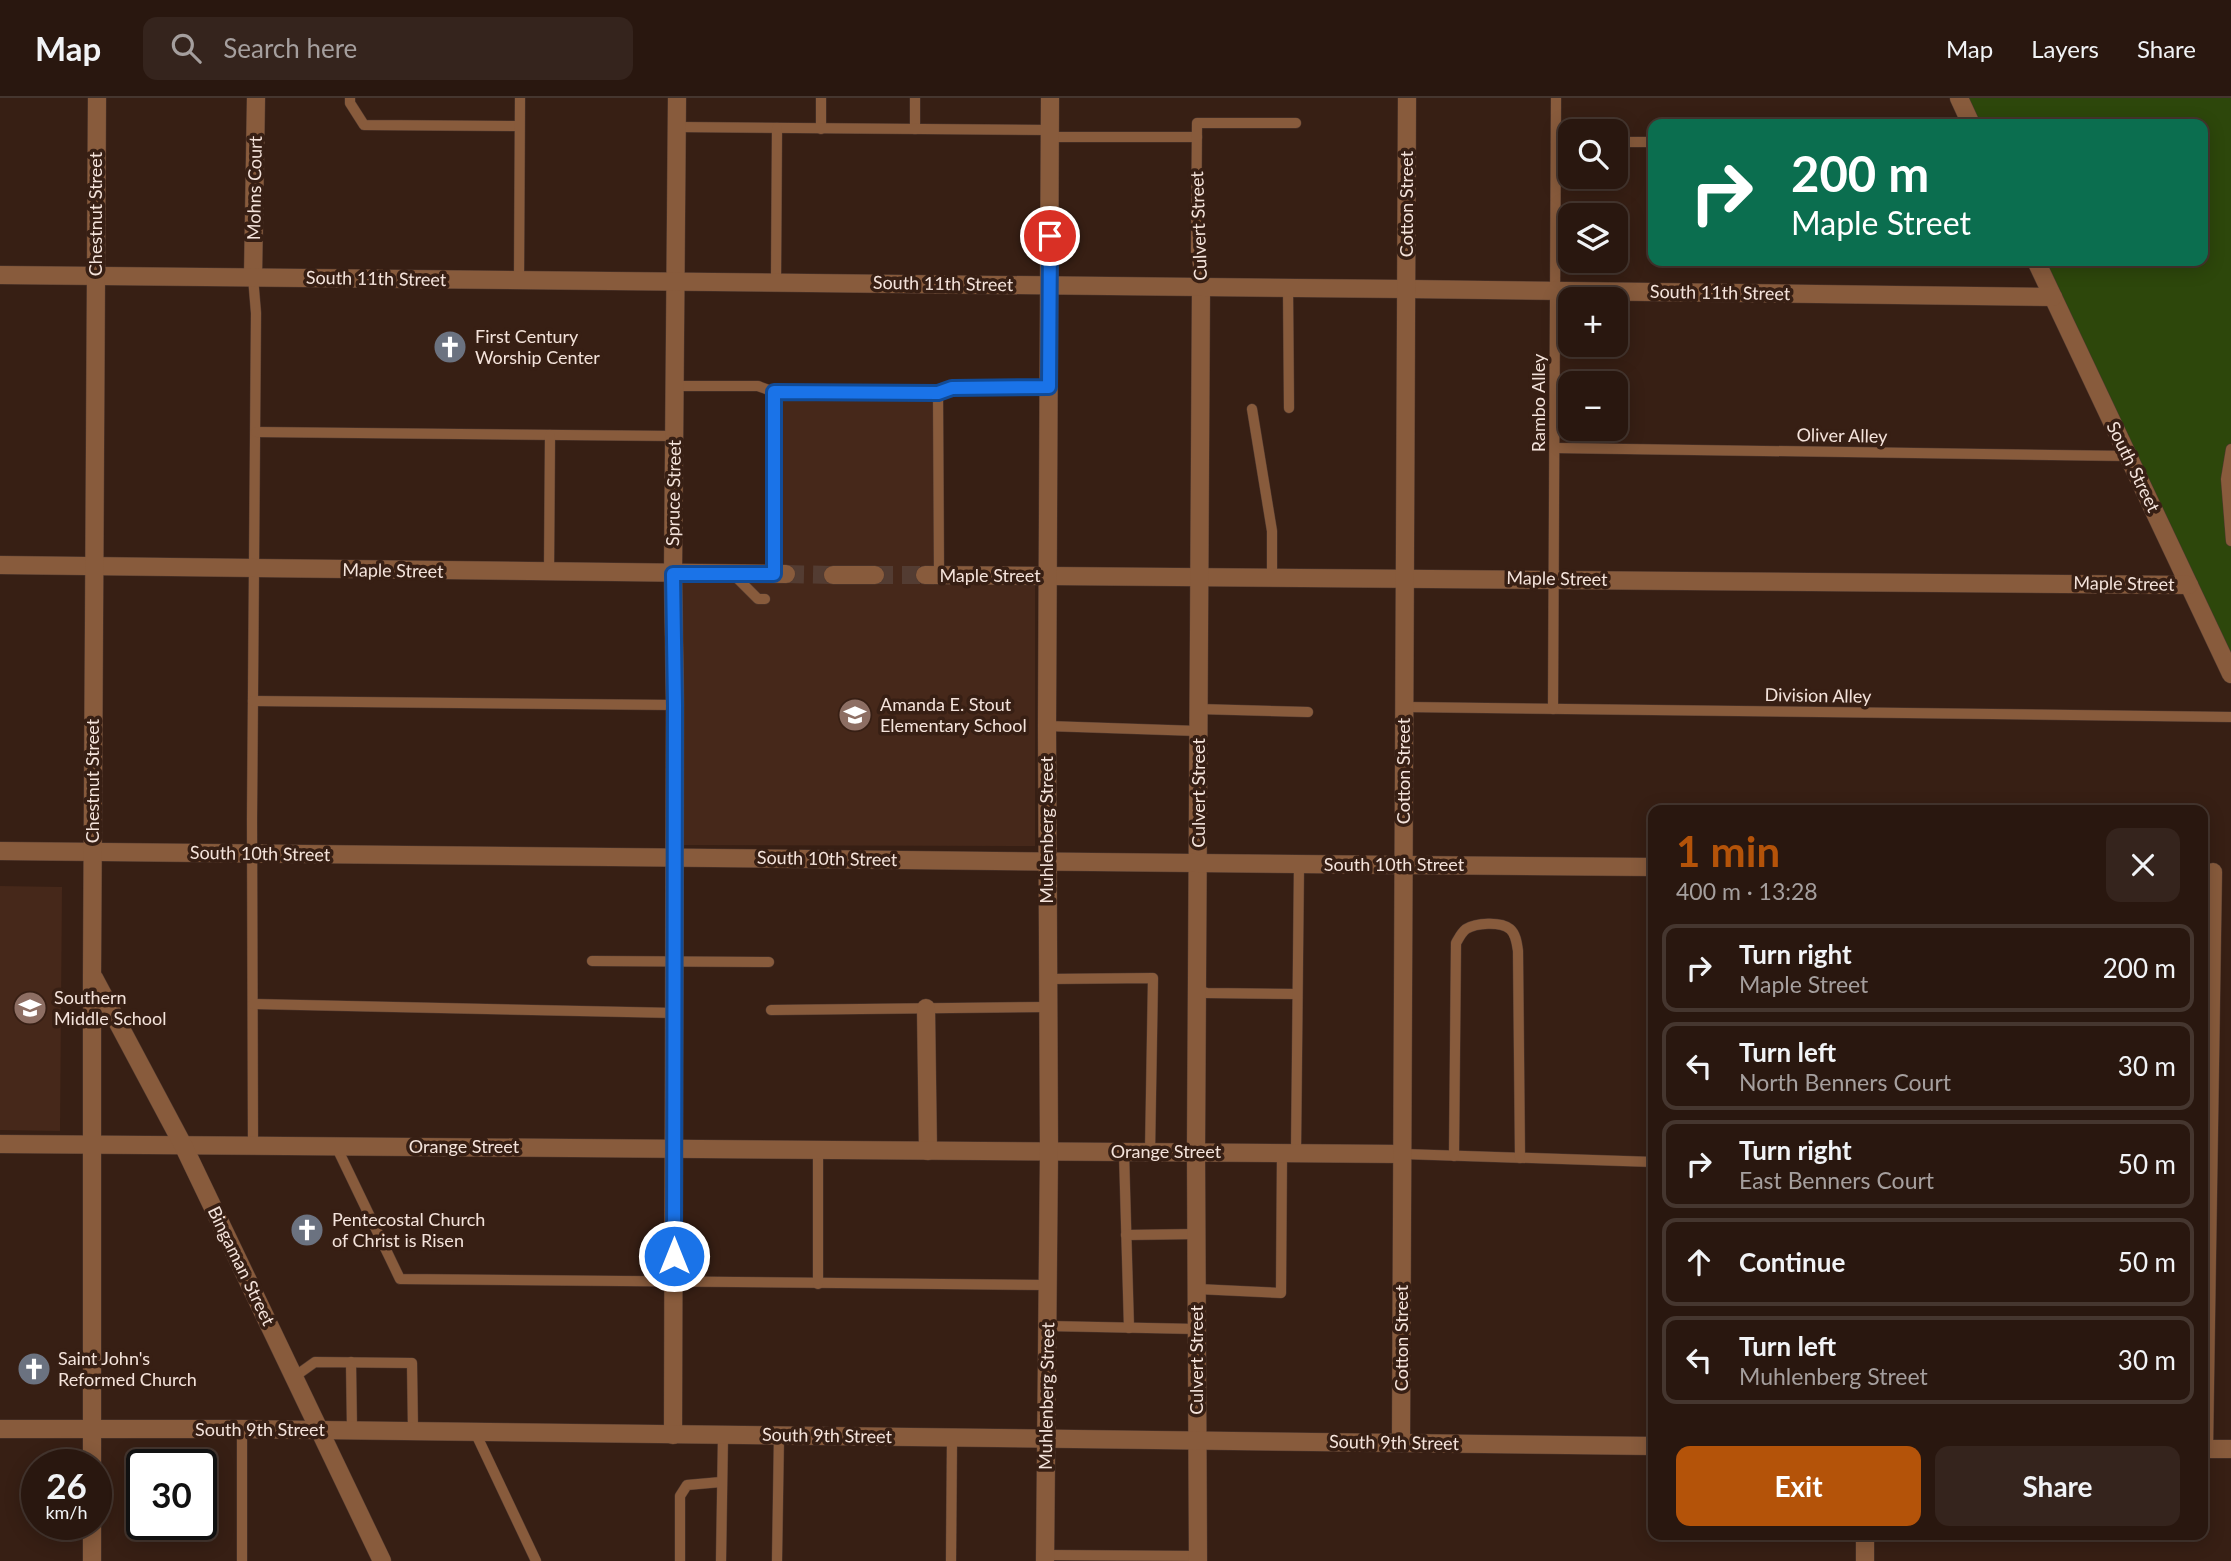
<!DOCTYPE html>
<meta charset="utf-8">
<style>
:root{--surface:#29170f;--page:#35241d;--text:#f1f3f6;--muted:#a59f9e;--line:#45362f;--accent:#b45309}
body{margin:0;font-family:Lato,sans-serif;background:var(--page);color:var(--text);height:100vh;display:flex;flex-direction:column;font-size:26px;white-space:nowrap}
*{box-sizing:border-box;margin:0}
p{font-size:23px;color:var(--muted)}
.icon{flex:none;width:38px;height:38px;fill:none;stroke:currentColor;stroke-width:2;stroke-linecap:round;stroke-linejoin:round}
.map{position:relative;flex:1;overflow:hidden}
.drawer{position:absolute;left:1648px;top:707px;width:560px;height:735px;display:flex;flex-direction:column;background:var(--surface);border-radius:14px;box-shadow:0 4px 18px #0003,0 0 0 2px var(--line)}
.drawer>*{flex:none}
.top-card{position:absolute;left:1648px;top:21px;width:560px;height:147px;border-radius:14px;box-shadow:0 4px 18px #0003,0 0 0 2px var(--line);background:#0b6e4f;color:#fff;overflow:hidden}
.fabs{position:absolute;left:1558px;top:21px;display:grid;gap:14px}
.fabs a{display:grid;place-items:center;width:70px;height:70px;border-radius:14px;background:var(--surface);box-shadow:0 4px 18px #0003,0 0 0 2px var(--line);font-size:35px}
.speed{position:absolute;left:21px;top:1351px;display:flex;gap:14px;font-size:35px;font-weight:700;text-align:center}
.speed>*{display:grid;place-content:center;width:91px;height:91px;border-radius:50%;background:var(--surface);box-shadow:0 4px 18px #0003,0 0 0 2px var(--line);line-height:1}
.speed small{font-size:18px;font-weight:400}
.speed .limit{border:4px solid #111;border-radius:10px;background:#fff;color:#111}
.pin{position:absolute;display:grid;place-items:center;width:60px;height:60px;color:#fff;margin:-30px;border:4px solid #fff;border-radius:50%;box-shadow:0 2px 7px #0007}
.me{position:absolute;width:77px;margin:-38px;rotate:0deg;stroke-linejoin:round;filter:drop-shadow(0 0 5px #0008)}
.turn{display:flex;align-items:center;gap:24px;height:147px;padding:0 28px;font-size:32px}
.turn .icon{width:91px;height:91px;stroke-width:2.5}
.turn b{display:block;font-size:49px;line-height:60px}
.round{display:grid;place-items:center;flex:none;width:74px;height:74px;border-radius:14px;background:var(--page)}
.summary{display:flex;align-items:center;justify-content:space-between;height:119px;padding:0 28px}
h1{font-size:42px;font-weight:700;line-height:52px;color:var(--accent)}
.button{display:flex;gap:14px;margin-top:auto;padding:14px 28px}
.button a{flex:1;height:80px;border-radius:14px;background:var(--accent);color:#fff;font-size:28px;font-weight:700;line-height:80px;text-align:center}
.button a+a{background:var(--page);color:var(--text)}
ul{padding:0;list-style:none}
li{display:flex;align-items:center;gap:21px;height:88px;margin:0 14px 10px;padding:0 14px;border:4px solid var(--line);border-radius:14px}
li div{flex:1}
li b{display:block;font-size:26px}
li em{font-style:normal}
header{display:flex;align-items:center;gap:42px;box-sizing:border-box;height:98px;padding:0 35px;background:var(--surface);border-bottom:2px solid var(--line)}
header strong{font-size:33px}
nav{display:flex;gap:38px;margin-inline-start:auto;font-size:24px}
.search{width:490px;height:63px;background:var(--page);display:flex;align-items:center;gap:18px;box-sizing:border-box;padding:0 24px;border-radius:14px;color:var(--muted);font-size:26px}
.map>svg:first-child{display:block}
.built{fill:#46281a}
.green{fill:#2d470b}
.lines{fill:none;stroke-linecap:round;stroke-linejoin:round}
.minor-tunnel{stroke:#533c32;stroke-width:18;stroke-dasharray:18 9;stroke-linecap:butt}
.service-casing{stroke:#513a30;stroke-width:11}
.minor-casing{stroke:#513a30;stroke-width:19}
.tertiary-casing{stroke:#513a30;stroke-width:19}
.service{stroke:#885b3c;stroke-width:10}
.minor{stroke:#885b3c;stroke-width:18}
.tertiary{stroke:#885b3c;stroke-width:18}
.route-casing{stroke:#114b97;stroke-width:18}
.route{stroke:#1a73e8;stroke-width:12}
.labels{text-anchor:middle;stroke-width:7;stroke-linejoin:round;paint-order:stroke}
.street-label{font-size:18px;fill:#f4e3db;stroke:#371f14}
.poi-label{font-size:18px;fill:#f4e3db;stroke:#371f14;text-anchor:start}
</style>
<header>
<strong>Map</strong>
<div class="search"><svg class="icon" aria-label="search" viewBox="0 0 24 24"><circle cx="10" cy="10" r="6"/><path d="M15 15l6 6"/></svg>Search here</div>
<nav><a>Map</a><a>Layers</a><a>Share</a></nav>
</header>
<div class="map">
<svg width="2231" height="1463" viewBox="0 0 2231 1463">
<rect width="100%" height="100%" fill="#371f14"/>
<g class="built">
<polygon points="780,300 934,300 934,487 1035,487 1035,748 675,747 675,482 780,482"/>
<polygon points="0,788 62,789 60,1033 0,1032"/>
</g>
<polygon class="green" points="1959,0 2231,0 2231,576 2036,163 2203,163 2203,26 1971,26"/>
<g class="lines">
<g class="minor-tunnel">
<polyline points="786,476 833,477"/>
<polyline points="875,477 925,477"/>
</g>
<defs>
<g id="service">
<polyline points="350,0 350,5 364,27 519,28"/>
<polyline points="821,0 821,31"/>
<polyline points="915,0 915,31"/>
<polyline points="677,29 1050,32"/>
<polyline points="1050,39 1197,39"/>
<polyline points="1556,44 1570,44"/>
<polyline points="1615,44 1654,44"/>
<polyline points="253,179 256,215 252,721 253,1047"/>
<polyline points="519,182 520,0"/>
<polyline points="776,184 777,30"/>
<polyline points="1201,188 1196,153 1197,25 1296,25"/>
<polyline points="1288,189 1289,310"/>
<polyline points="675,288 758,288 774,294 938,295 952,290 1049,289"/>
<polyline points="938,295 939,477"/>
<polyline points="1252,311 1272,433 1272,479"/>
<polyline points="256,334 675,338"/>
<polyline points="1555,350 2128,358"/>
<polyline points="2231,351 2226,381 2231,443"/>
<polyline points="549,475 550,337"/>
<polyline points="733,476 758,501 765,501"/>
<polyline points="774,476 774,294"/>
<polyline points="253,603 675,607"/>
<polyline points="1405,609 2231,619"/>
<polyline points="1198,611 1308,614"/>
<polyline points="1553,611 1556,0"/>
<polyline points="1047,628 1198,633"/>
<polyline points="592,863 769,864"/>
<polyline points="1048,881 1153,880 1150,1055"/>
<polyline points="1197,892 1207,895 1297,896"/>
<polyline points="253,906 675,915"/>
<polyline points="771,912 1048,909"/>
<polyline points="336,1048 400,1181 1048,1187"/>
<polyline points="1124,1055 1129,1230"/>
<polyline points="1296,1055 1299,766"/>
<polyline points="1403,1056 1654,1064"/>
<path d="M1454,1058L1456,845C1459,840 1461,835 1466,831C1476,825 1500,823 1510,831C1516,836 1517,846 1518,853L1520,1060"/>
<polyline points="1126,1137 1197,1136"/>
<polyline points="818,1186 818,1052"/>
<polyline points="1197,1191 1281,1195 1282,1055"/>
<polyline points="1047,1228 1197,1231"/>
<polyline points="351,1264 352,1332"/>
<polyline points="294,1279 315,1264 412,1265 413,1333"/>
<polyline points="242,1331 242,1463"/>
<polyline points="475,1334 536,1463"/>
<polyline points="1045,1457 1198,1458"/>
<polyline points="680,1463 680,1398 687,1387 721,1384"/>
<polyline points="721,1463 723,1337"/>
<polyline points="777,1463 779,1337"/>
<polyline points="951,1463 952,1340"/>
</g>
<g id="minor">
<polyline points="1959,0 1971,26"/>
<polyline points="2036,163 2231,576"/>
<polyline points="253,179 256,0"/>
<polyline points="1407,191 2053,199"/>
<polyline points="0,467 786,476"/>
<polyline points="833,477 875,477"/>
<polyline points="925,477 2189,487"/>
<polyline points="1404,767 1654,769"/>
<polyline points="926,910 928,1053"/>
<polyline points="0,1046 1403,1056"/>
<polyline points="673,1337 675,607 673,476 677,0"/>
<polyline points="2203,1351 2231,1351"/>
<polyline points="2204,1351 2213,774"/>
<polyline points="1045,1463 1049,1054 1047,628 1050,0"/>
<polyline points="1198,1463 1196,1054 1201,188"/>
</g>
<g id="tertiary">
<polyline points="0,177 1407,191"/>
<polyline points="0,753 1404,767"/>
<polyline points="94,880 183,1047 382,1463"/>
<polyline points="0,1331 242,1331 1654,1348"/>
<polyline points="1401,1345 1407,0"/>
<polyline points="92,1367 92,877 97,0"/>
<polyline points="92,1463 92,1426"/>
<polyline points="1865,1463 1865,1437"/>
</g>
</defs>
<use href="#service" class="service-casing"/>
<use href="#minor" class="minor-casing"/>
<use href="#tertiary" class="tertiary-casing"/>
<use href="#service" class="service"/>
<use href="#minor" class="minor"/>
<use href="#tertiary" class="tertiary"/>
</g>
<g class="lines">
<defs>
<polyline id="route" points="674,1158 675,607 673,476 774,476 774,294 938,295 952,290 1049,289 1050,138"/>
</defs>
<use href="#route" class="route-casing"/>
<use href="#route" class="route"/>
</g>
<defs>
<symbol id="church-disc" viewBox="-11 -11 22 22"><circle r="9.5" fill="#6b7280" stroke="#371f14"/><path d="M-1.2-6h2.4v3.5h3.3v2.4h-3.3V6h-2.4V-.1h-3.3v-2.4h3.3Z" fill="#fff"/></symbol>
<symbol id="school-disc" viewBox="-11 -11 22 22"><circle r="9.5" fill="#8d6e63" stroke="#371f14"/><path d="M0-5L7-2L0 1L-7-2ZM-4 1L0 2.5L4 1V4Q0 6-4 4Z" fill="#fff"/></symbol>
</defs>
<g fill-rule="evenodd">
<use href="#church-disc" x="431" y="230" width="38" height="38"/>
<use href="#school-disc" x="836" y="598" width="38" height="38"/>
<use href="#school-disc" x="11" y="891" width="38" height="38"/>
<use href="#church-disc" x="288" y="1113" width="38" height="38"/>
<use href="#church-disc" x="15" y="1252" width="38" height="38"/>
</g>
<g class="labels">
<g class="street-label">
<text transform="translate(255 90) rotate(-89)" y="6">Mohns Court</text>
<text transform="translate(1407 106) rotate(-90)" y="6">Cotton Street</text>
<text transform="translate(96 116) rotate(-90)" y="6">Chestnut Street</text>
<text transform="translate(1199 128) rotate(-92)" y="6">Culvert Street</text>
<text transform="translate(376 181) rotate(1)" y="6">South 11th Street</text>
<text transform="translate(943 186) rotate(1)" y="6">South 11th Street</text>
<text transform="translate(1720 195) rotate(1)" y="6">South 11th Street</text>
<text transform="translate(1539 305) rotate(-90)" y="6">Rambo Alley</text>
<text transform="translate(1842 338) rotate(1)" y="6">Oliver Alley</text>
<text transform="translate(2133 369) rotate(64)" y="6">South Street</text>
<text transform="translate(674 395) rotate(-89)" y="6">Spruce Street</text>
<text transform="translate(393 473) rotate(1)" y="6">Maple Street</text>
<text x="990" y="484">Maple Street</text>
<text transform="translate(1557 481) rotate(1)" y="6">Maple Street</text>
<text transform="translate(2124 486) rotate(1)" y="6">Maple Street</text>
<text transform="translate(1818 598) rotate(1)" y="6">Division Alley</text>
<text transform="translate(1404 673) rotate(-90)" y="6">Cotton Street</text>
<text transform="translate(93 683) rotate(-90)" y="6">Chestnut Street</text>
<text transform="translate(1199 695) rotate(-90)" y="6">Culvert Street</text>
<text transform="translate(1047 732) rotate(-90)" y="6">Muhlenberg Street</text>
<text transform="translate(260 756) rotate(1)" y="6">South 10th Street</text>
<text transform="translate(827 761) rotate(1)" y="6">South 10th Street</text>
<text x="1394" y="773">South 10th Street</text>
<text x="464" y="1055">Orange Street</text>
<text x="1166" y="1060">Orange Street</text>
<text transform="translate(241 1168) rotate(64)" y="6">Bingaman Street</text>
<text transform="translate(1402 1240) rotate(-90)" y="6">Cotton Street</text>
<text transform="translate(1197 1262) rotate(-90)" y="6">Culvert Street</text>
<text transform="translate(1047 1298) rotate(-89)" y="6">Muhlenberg Street</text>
<text x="260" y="1338">South 9th Street</text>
<text transform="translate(827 1338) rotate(1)" y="6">South 9th Street</text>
<text transform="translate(1394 1345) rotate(1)" y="6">South 9th Street</text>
</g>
<g class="poi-label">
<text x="475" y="245">First Century<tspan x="475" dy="21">Worship Center</tspan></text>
<text x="880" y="613">Amanda E. Stout<tspan x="880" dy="21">Elementary School</tspan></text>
<text x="54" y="906">Southern<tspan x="54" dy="21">Middle School</tspan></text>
<text x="332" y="1128">Pentecostal Church<tspan x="332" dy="21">of Christ is Risen</tspan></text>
<text x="58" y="1267">Saint John's<tspan x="58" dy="21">Reformed Church</tspan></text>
</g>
</g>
</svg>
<div class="fabs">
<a><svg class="icon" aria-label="search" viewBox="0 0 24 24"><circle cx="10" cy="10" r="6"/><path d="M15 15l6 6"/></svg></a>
<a><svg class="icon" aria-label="layers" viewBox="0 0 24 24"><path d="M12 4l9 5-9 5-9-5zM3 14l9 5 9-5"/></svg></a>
<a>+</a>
<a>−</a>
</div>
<div class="speed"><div>26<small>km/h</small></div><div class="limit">30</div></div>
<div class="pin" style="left:1050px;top:138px;background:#d93025"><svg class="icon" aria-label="arrive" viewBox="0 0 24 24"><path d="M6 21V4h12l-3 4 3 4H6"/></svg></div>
<svg class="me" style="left:674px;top:1158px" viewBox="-20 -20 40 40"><circle r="17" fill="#1a73e8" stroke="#fff" stroke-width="3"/><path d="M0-11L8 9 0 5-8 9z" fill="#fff"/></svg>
<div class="top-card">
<div class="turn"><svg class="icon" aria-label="right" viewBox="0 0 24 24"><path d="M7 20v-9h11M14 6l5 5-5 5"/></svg><div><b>200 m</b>Maple Street</div></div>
</div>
<section class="drawer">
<div class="summary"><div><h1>1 min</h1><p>400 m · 13:28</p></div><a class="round"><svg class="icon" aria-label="close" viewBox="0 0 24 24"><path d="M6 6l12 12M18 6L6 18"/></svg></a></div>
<ul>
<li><svg class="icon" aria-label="right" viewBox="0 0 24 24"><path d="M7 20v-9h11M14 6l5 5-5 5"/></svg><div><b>Turn right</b><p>Maple Street</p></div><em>200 m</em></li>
<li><svg class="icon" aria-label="left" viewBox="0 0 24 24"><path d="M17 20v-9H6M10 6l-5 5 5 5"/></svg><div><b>Turn left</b><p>North Benners Court</p></div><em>30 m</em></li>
<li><svg class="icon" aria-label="right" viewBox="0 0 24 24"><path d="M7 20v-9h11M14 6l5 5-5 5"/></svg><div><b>Turn right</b><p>East Benners Court</p></div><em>50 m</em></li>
<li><svg class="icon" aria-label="ahead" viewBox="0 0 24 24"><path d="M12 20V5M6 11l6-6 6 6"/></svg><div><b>Continue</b></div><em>50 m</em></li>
<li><svg class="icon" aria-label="left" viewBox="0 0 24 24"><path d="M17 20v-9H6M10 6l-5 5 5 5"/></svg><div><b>Turn left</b><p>Muhlenberg Street</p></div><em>30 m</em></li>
</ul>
<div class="button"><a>Exit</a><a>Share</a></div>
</section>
</div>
